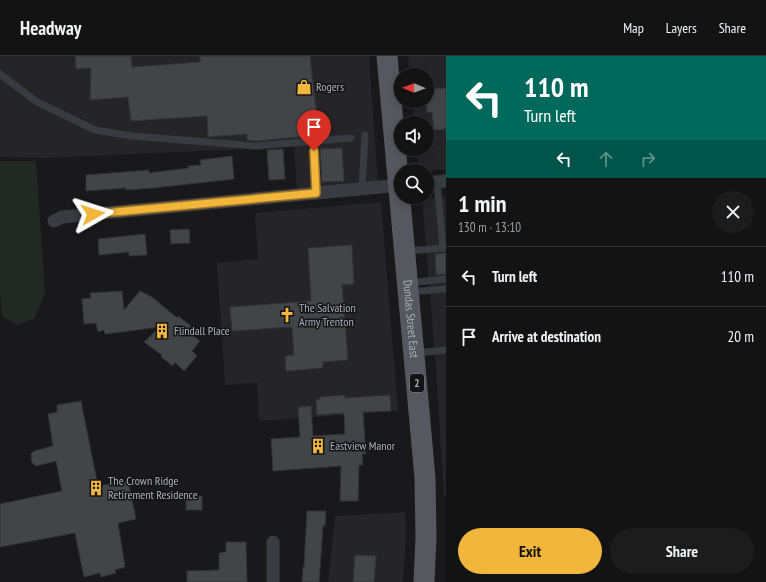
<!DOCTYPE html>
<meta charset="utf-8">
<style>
:root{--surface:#131314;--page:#1c1c1d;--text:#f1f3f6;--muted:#9d9ea0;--line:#323234;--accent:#f1b63b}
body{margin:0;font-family:"PT Sans Narrow",sans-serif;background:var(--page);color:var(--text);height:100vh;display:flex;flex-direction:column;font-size:15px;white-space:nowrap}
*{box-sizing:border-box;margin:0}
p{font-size:13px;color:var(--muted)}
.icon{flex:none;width:22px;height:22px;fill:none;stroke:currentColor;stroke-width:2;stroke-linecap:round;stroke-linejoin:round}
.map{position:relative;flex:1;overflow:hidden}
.side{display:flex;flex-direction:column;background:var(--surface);width:320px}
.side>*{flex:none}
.guide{background:#00695c;color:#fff;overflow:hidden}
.needle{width:26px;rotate:271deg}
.tools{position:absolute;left:394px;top:12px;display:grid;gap:8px}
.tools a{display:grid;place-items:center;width:40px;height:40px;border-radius:50%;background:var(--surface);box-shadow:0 2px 10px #0003,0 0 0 1px var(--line);font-size:20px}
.pin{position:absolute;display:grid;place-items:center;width:34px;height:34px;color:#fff;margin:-41px -17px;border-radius:50% 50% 50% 0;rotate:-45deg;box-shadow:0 0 4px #0007}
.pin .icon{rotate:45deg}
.me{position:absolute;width:44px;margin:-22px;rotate:84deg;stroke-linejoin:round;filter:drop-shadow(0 0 3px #0008)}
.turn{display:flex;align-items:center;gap:14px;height:84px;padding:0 12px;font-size:18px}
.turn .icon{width:52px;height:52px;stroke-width:2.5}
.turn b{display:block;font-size:28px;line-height:34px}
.lanes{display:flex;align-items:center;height:38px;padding:0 12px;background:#0003;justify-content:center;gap:20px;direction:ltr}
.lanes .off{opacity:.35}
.round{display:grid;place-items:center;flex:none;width:42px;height:42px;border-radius:21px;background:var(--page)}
.overview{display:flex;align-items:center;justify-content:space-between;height:68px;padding:0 12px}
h1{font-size:24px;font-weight:700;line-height:30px}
.button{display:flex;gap:8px;margin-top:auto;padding:8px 12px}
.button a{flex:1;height:46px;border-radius:24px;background:var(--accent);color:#111;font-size:16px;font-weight:700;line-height:46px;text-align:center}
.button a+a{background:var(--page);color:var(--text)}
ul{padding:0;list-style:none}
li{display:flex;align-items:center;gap:12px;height:60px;padding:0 12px;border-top:1px solid var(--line)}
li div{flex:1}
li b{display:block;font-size:15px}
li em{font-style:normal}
header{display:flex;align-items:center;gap:24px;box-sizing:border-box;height:56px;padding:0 20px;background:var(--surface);border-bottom:1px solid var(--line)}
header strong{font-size:19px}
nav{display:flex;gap:22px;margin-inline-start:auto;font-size:14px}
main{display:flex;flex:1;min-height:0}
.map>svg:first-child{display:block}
.built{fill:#252528}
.green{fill:#212922}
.building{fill:#434448;stroke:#333337}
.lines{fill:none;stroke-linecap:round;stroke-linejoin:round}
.service{stroke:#3a3b40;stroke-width:7}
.minor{stroke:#3a3b40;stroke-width:13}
.primary{stroke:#56585f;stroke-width:21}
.route-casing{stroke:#9d7626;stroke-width:10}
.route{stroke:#f1b63b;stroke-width:7}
.labels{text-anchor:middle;stroke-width:3;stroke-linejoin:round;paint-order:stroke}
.shield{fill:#141416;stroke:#7e8189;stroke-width:1}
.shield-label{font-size:11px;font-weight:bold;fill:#abb0ba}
.poi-label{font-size:12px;fill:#abb0ba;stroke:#141416;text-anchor:start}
.street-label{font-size:12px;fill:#abb0ba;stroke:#141416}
</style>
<header>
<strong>Headway</strong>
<nav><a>Map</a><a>Layers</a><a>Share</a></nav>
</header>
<main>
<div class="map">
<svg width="446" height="526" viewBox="0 0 446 526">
<rect width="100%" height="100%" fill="#19191b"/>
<g class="built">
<polygon points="0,0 369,0 378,128 297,135 294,91 44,102 0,101"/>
<polygon points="408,0 446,0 446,113 419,115 417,93 427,93 427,67 414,67 412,45 427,45 427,19 410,19"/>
<polygon points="446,141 446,440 444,441 436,312 422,143"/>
<polygon points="381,146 398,355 259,365 257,327 225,329 217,207 258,203 255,157"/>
<polygon points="405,456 406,478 403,526 328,526 335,460"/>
</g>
<polygon class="green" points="0,105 36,105 45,238 34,263 16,269 2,260 0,236"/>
<g class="building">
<polygon points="75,0 131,0 132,11 200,6 200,0 310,0 319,79 256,85 247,84 247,78 208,81 207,60 131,65 128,41 90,44 91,12 76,13"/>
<polygon points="446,32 446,73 434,74 432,56 427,57 426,45 427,45 427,33"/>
<polygon points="342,92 344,125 322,126 320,93"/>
<polygon points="283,93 285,123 269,124 267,94"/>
<polygon points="232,100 234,123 153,132 126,134 126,132 86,135 86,119 149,114 149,117 189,112 188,110 201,109 200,104"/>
<polygon points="189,173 190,187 171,188 170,174"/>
<polygon points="145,178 147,199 129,200 129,196 99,199 98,183"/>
<polygon points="352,189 354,228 342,229 348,304 323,306 323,312 286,315 285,300 294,299 292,271 232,275 230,251 311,245 308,192"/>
<polygon points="446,197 446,218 436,219 435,198"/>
<polygon points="122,235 124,254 140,235 152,241 177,262 178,260 191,270 187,275 200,285 192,295 197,300 184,315 175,306 173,310 161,301 162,299 144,286 160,271 105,278 104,274 98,276 96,267 84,268 82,243 91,242 90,237"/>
<polygon points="344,339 345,342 390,339 391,355 363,356 366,398 362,398 363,409 359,409 358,445 340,445 341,410 273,415 271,383 300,381 298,351 311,350 313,380 345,378 344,357 317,359 316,344 320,343 320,341"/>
<polygon points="81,345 98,430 128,425 136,463 118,467 125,511 115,514 116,517 101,521 100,517 84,521 75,477 0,491 0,448 62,435 56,405 36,410 32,407 31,398 34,395 53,390 48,358 57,356 57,349"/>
<rect x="186" y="440" width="16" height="14"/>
<polygon points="307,455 326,455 325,470 323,470 319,526 302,526 303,511 304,511"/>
<polygon points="226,486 246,486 247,526 187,526 187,515 219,514 219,497 226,496"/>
<polygon points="355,499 376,500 374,526 353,526"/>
</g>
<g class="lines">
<g class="service">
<polyline points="0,18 37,46 95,74 132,80 256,90 351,82"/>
<polyline points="314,95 316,137"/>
<polyline points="437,126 443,192"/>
<polyline points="362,132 365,79"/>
<polyline points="406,195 446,192"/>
<polyline points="408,227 446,223"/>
<polyline points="409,236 446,233"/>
<polyline points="416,297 446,294"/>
</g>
<g class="minor">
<polyline points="427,127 446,125"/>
<polyline points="54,165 62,161 401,129"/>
<polyline points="273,486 273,526"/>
</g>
<path class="primary" id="s1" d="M387,0L425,422L426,482L424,526"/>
</g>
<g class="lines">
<defs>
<polyline id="route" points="93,158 316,137 314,95"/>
</defs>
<use href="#route" class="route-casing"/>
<use href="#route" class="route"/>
</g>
<defs>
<symbol id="shop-bare" viewBox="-9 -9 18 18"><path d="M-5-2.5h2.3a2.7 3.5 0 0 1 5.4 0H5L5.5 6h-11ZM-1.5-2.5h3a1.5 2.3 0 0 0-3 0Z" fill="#f1b63b" stroke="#141416" stroke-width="2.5" paint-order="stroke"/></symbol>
<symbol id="church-bare" viewBox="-9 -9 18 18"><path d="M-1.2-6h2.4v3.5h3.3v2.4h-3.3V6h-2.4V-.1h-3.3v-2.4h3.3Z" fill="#f1b63b" stroke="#141416" stroke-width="2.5" paint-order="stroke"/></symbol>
<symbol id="building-bare" viewBox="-9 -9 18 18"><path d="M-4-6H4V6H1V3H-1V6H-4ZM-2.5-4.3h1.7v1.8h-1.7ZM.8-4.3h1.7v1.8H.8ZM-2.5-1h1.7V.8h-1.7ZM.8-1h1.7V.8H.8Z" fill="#f1b63b" stroke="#141416" stroke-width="2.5" paint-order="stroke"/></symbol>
</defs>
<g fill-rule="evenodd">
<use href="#shop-bare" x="293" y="20" width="22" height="22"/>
<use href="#church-bare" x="276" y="248" width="22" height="22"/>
<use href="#building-bare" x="151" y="264" width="22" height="22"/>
<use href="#building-bare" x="307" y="379" width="22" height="22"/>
<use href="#building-bare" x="85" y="421" width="22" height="22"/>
</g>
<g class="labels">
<rect class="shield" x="410" y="318" width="14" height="18" rx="3"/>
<g class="shield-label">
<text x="417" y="331">2</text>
</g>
<g class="poi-label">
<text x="316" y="35">Rogers</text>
<text x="299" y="256">The Salvation<tspan x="299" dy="14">Army Trenton</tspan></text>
<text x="174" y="279">Flindall Place</text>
<text x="330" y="394">Eastview Manor</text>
<text x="108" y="429">The Crown Ridge<tspan x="108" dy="14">Retirement Residence</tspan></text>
</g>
<g class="street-label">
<text dy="4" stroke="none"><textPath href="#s1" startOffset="264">Dundas Street East</textPath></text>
</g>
</g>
</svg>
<div class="tools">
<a><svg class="needle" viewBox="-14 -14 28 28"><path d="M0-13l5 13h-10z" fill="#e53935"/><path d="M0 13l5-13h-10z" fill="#9d9ea0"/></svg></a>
<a><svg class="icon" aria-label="sound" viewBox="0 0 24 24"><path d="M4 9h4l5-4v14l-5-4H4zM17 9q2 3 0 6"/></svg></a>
<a><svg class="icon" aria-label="search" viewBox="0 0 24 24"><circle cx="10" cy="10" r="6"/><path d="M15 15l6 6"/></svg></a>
</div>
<div class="pin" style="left:314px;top:95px;background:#d93025"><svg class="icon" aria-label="arrive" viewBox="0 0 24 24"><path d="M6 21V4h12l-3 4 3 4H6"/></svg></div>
<svg class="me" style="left:93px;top:158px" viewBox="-20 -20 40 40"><path d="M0-17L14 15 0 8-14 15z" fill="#f1b63b" stroke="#fff" stroke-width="4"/></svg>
</div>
<section class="side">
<div class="guide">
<div class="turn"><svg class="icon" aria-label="left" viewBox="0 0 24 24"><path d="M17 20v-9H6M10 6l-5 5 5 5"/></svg><div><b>110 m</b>Turn left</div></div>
<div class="lanes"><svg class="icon" aria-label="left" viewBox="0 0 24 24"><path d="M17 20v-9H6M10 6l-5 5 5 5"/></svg><svg class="icon off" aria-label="ahead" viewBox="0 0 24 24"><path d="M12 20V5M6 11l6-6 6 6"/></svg><svg class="icon off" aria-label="right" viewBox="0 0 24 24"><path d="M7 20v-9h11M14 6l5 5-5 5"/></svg></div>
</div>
<div class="overview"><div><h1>1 min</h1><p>130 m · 13:10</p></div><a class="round"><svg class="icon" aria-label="close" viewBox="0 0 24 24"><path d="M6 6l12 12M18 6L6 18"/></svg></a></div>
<ul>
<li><svg class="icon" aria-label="left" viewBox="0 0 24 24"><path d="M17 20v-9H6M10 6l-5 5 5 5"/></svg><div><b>Turn left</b></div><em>110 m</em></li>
<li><svg class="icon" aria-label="arrive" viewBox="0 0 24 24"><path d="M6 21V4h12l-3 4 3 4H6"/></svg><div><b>Arrive at destination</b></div><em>20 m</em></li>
</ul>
<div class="button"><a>Exit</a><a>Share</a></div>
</section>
</main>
